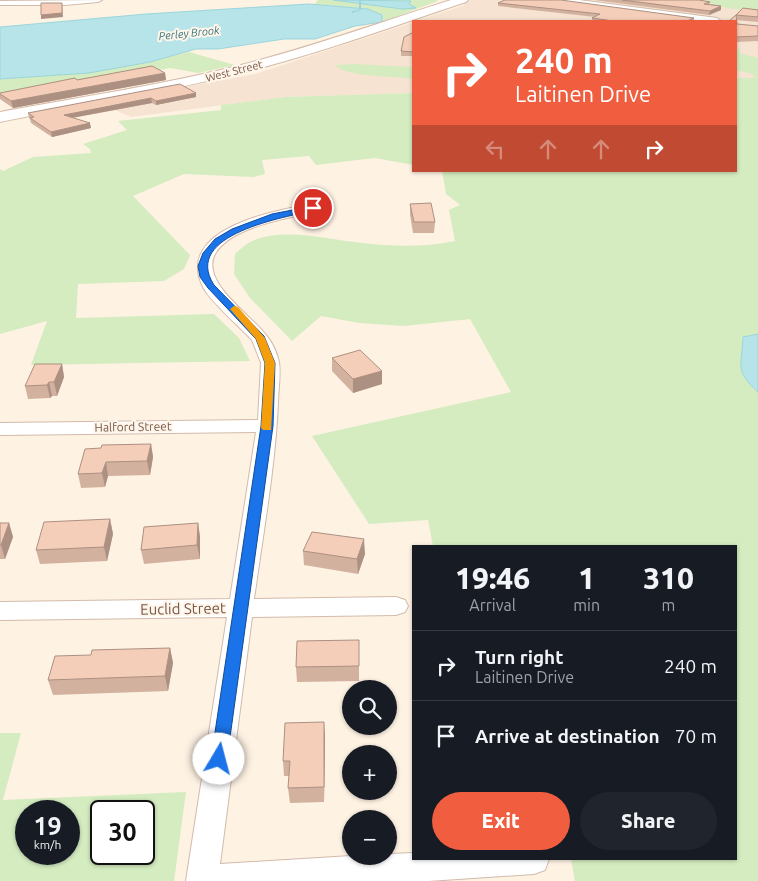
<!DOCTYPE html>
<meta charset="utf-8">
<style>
:root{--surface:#171b24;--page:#20242c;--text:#f1f3f6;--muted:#9ea1a6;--line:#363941;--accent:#f05e3f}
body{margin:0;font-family:Ubuntu,sans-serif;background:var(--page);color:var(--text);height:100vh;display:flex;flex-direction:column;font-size:19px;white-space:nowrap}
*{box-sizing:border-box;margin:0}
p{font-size:16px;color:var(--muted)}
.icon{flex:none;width:28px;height:28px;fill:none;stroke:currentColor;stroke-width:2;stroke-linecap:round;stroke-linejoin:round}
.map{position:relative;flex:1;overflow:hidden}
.side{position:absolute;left:412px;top:545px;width:325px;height:315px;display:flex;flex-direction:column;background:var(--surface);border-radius:0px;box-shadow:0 1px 4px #0004}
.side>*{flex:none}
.banner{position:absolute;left:412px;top:20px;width:325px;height:152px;border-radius:0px;box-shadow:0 1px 4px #0004;background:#f05e3f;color:#fff;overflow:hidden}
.fabs{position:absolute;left:342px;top:680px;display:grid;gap:10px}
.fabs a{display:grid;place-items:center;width:55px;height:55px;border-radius:50%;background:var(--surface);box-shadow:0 1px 4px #0004;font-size:25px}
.speed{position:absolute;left:15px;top:800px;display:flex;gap:10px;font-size:25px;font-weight:700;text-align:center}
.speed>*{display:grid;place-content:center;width:65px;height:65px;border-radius:50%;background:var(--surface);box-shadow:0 1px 4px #0004;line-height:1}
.speed small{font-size:12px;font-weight:400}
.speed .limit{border:2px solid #111;border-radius:8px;background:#fff;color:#111}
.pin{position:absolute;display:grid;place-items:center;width:42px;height:42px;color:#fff;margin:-21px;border:2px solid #fff;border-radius:50%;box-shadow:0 1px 5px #0007}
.me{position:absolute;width:55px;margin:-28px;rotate:8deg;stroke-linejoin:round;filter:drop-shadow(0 0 4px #0008)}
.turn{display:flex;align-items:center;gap:18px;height:105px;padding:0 20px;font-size:22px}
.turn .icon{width:65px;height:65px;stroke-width:2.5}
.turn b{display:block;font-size:35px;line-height:42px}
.lanes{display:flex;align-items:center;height:48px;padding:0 20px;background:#0003;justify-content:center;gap:25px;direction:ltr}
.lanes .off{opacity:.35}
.eta{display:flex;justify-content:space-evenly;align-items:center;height:85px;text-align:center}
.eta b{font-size:30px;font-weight:800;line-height:35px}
.primary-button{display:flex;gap:10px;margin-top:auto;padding:10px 20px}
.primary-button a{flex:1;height:58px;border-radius:30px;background:var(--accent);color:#fff;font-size:20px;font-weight:800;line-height:58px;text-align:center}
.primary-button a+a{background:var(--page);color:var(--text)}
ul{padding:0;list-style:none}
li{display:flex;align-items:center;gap:15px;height:70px;padding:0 20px;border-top:1px solid var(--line)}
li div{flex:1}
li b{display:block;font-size:19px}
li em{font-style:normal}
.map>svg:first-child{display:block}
.residential{fill:#f6e3d1}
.green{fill:#d4ecc0;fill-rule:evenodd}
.water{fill:#b6e4e9;stroke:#9bd5db}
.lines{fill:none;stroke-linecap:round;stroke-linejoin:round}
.stream{fill:#9bd5db;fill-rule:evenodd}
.minor-casing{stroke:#d2bbab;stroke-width:2}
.secondary-casing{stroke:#d5baa8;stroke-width:2}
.minor{fill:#fff;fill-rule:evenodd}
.secondary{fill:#fff;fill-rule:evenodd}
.wall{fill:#d3b19f}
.shaded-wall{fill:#ac9082}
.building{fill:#f5ceb9;stroke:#ac9082}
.route{fill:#1a73e8;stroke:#114b97}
.slow{fill:#f59e0b}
.labels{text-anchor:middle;stroke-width:4;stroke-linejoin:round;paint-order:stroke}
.far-water-label{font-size:11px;font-style:italic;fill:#3a767e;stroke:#fff6eb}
.far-street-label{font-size:11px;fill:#785647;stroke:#fff6eb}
.street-label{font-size:12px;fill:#785647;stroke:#fff6eb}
.near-street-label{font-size:15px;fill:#785647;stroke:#fff6eb}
</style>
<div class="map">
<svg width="758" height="881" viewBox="0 0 758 881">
<rect width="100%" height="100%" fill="#fef2e3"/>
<g class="residential">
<polygon points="447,0 758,0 758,78 736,78 736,21 415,21 465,5"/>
<polygon points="414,22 414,93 285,97 131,117 99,103 255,74"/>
</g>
<g class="green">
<polygon points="318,0 436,0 438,1 382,22 382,15 368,9 315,4"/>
<polygon points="692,0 758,0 758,11 732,9"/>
<path d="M736,48L740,49V53L758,58V334L743,337C742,365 734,371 758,392V881H575L571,859H736V546H433L428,520L369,524L312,436L511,392L470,319L404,326L359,323L321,316L292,341L250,298L234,274L235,254C239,250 245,245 250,242C283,226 329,240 363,243C394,247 425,247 455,241L449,210L460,205L446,194L442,171H736V78H755L752,74L736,70Z"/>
<path d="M189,52L235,65L198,73L170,68L0,99V79C67,75 124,68 189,52Z"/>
<path d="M354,64L414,67V79C397,76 344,77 335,65Z"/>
<polygon points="414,93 414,165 375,158 316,165 309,156 262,160 265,174 253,177 184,174 133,196 190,255 184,269 164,281 78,284 76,318 214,314 239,338 250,361 31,365 47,321 0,334 0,169 3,171 33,157 91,153 90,149 83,144 127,130 118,121 221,110 221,105 285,97"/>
<path d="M0,733H21L3,800L186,792L174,881H0ZM26,811H69V854H26ZM101,811H144V854H101Z"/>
</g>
<g class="water">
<polygon points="333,0 411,1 409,4 416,8 402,9"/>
<polygon points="309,4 368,9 382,15 382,22 355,26 315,39 284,39 218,49 196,49 150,62 89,73 0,79 0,27 146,14"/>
<path d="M758,334V392C734,371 742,365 743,337Z"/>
</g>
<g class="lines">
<polygon class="stream" points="359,0 361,0 361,10 352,13 352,11 359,10"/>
<defs>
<g id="minor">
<polygon points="102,0 98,2 65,5 0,5 0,1"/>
<polygon points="557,0 579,0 717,18 721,21 700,21 561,2"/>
<path d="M313,204L318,205L320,208L318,211C290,218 231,226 215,254C200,282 251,315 266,335C272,342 277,353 279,362C281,375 278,391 278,404C275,469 263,534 254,599L396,597L405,600L408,606L405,612L396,615L252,617L220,864L351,856H389V854L414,853V859H549L545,870L534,874L428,881H186L227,617L0,620V602L230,599L256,432L0,435V423L258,420L261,363L252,340C241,328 209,300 203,287C174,229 275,210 313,204Z"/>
</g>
<path id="secondary" d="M451,0H468L466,2C394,26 323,52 249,71C167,92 83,105 0,122V112C80,97 162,85 241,65C312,47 381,22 451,0Z"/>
</defs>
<use href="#minor" class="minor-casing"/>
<use href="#secondary" class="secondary-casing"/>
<use href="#minor" class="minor"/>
<use href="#secondary" class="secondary"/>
</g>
<g class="wall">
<polygon points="594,0 699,0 710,2 709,4 721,6 721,10 709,15"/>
<polygon points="498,3 694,18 694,21 592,21 592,18 595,17 498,6"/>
<polygon points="743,8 758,10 758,22 736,20 737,24 758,26 758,42 757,41 736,42 736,21 729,21"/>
<polygon points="414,32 414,56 401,56 401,51"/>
<polygon points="165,73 166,80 13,108 0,99 0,93 77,80"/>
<polygon points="196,93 196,97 156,105 152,103 73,118 91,128 52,137 31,123 30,119 29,118 28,113"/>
<polygon points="410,204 435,222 434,233 413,233 410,215"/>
<polygon points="332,358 382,371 382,384 353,393 332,371"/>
<polygon points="62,364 64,377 57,396 52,396 50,398 28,399 25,386"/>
<polygon points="151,444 153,457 150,475 108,476 105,487 81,488 78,474 101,448"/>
<polygon points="110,519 113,534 107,561 40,564 36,550"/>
<polygon points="0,523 9,523 13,537 5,559 0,559"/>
<polygon points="198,523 200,537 200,559 144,564 141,550"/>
<polygon points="303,551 365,554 358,574 304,565"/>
<polygon points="359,640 359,681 297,682 296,667"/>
<polygon points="170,648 173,663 168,691 53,695 48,680 91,655"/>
<polygon points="325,737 324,802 290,803 288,788 289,776 284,776 283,761"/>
</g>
<g class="shaded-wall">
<polygon points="62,3 63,17 41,19 41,15"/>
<polygon points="721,6 721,10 709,15 710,11"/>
<polygon points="165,73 166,80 13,108 11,101"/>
<polygon points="196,93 196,97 156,105 156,101"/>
<polygon points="151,98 152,103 65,119 64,115"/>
<polygon points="90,123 91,128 52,137 51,132"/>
<polygon points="62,364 64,377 57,396 54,382"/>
<polygon points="382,371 382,384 353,393 353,379"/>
<polygon points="49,382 52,396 50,398 47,385"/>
<polygon points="151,444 153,457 150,475 147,461"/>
<polygon points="106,462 108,476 105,487 102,473"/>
<polygon points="110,519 113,534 107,561 104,547"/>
<polygon points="9,523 13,537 5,559 1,545"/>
<polygon points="198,523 200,537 200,559 197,545"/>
<polygon points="364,539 365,554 358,574 357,559"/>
<polygon points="170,648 173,663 168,691 165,676"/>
<polygon points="324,722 325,737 324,802"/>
</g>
<g class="building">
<polygon points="505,0 561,0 694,18 687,21 613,21 592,18 600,14 498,3"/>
<polygon points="622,0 699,0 710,2 704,4 721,6 710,11"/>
<polygon points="41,3 62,3 62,13 41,15"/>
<polygon points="743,8 758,10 758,17 736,15"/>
<polygon points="736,15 737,24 758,26 758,36 736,37 736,21 729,21"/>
<polygon points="414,32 414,52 401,51 404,37"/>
<polygon points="152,66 165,73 11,101 0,94 0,93 75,78 77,80"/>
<polygon points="180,84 196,93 156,101 151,98 64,115 90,123 51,132 30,118 34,117 28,113"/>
<polygon points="431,203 435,222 414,222 410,204"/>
<polygon points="360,350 382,371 353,379 332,358"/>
<polygon points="35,364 62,364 54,382 49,382 47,385 25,386"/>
<polygon points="151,444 147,461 106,462 102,473 78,474 85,449 101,448 102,445"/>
<polygon points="110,519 104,547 36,550 44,522"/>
<polygon points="0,523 9,523 1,545 0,545"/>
<polygon points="198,523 197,545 141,550 144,527"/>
<polygon points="312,532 364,539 357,559 303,551"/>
<polygon points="359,640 359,666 296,667 297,641"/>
<polygon points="170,648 165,676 48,680 55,656 91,655 92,650"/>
<polygon points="324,722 324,787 288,788 290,761 283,761 285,723"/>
</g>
<path class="route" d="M313,206L317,208L316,210C286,217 181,234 214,285L264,336L275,363L273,426L227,759L225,764L219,766L213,764L211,759L261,426L265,363L256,339L208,288L200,277L198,266L203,253L215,239L232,229L272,214Z"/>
<polygon class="slow" points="234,306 238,307 265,338 275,363 271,430 263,430 261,428 265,363 256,339 230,309"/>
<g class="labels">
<g class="far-water-label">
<text transform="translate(189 33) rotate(-6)" y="4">Perley Brook</text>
</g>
<g class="far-street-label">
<text transform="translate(234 71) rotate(-14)" y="4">West Street</text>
</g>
<g class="street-label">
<text transform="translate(133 427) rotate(-1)" y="4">Halford Street</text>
</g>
<g class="near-street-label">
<text transform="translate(183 609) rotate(-1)" y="5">Euclid Street</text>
</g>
</g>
</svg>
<div class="fabs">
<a><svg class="icon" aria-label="search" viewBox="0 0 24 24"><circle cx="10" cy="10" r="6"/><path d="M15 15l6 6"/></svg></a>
<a>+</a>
<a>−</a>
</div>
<div class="speed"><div>19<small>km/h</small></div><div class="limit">30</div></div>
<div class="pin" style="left:313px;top:208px;background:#d93025"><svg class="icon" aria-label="arrive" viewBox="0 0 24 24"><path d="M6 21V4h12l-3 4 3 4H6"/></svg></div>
<svg class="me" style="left:219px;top:759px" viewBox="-20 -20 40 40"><circle r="19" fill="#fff"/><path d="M0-13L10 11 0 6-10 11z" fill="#1a73e8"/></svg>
<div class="banner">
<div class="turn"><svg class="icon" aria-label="right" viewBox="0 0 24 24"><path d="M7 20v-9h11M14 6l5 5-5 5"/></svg><div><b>240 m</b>Laitinen Drive</div></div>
<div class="lanes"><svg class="icon off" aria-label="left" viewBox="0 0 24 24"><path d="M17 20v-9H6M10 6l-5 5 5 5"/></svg><svg class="icon off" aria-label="ahead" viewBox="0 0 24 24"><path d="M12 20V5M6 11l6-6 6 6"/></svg><svg class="icon off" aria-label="ahead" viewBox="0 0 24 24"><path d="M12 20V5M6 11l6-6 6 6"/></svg><svg class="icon" aria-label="right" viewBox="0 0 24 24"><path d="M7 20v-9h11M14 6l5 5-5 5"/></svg></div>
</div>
<section class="side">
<div class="eta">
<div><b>19:46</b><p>Arrival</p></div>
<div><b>1</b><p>min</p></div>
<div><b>310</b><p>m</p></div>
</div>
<ul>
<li><svg class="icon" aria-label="right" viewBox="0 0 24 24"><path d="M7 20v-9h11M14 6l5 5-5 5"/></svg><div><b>Turn right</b><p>Laitinen Drive</p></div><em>240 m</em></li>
<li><svg class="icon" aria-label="arrive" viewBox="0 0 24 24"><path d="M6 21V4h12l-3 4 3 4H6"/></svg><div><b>Arrive at destination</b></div><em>70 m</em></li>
</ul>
<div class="primary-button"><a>Exit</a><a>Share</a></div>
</section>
</div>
